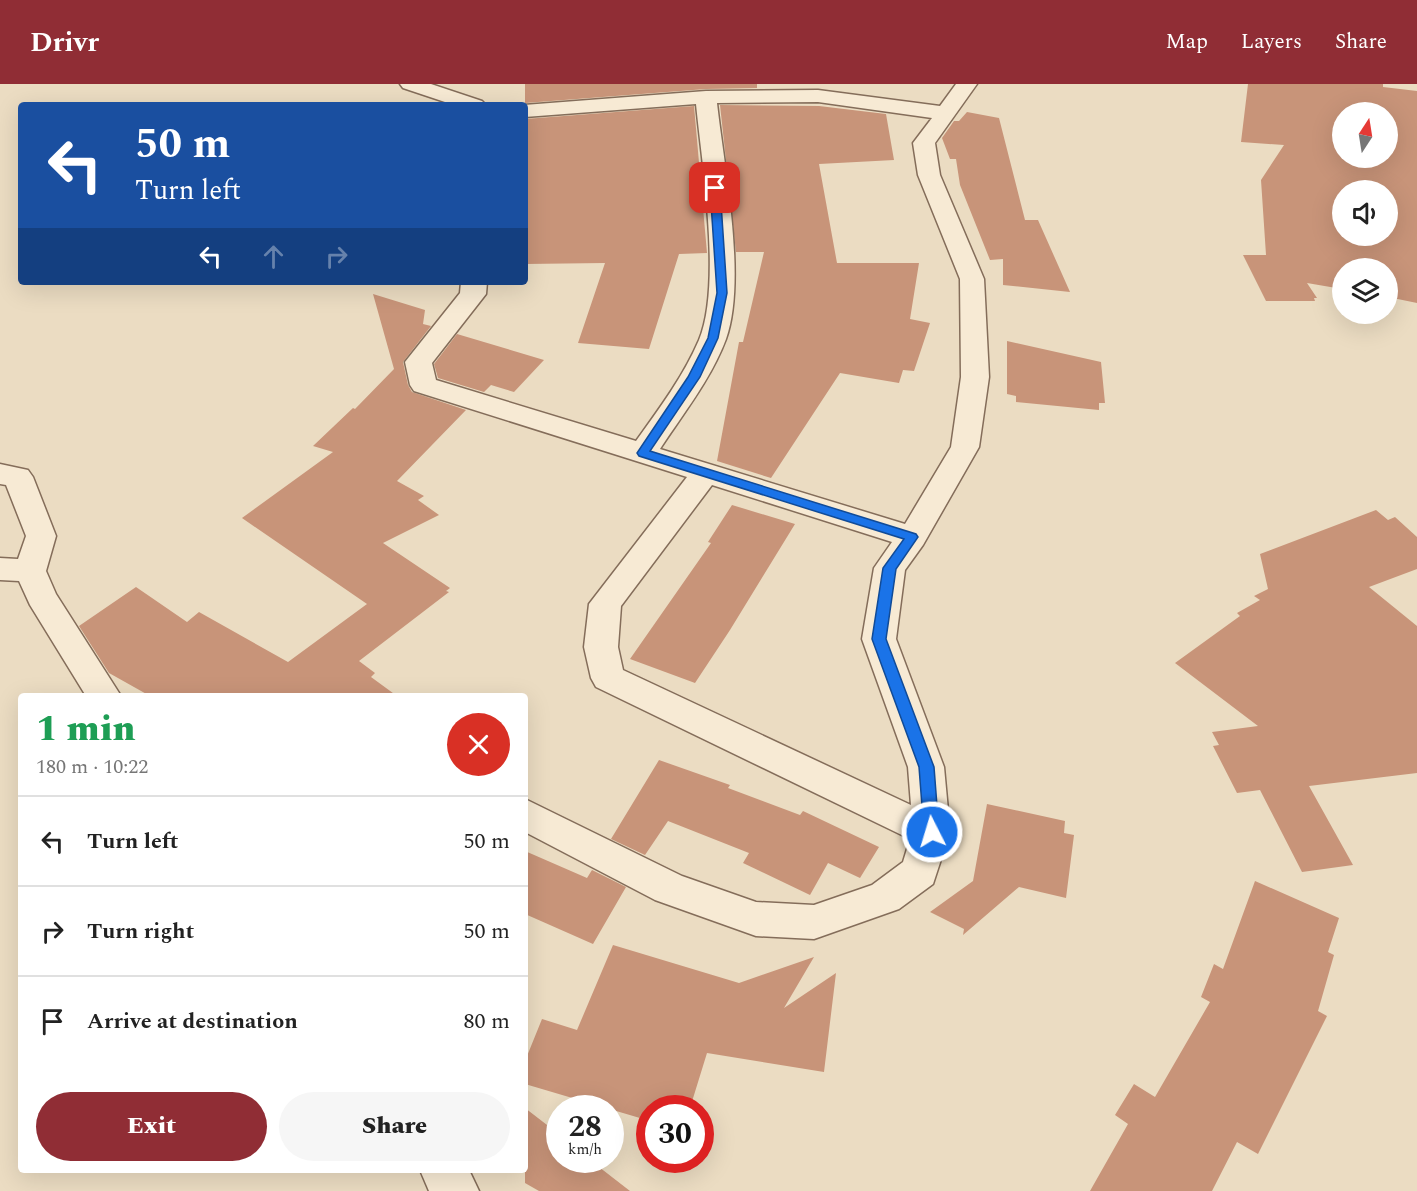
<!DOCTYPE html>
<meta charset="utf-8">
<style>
:root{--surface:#fff;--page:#f6f6f6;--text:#222;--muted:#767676;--line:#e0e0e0;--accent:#902d35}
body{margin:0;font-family:Spectral,serif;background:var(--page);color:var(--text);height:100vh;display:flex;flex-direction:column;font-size:22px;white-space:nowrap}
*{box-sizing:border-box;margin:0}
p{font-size:20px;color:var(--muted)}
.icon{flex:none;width:33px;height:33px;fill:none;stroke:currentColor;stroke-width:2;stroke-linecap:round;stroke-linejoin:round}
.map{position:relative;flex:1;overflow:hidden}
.side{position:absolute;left:18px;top:609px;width:510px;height:480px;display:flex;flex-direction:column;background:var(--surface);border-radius:6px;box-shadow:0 6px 24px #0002}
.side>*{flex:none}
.top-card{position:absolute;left:18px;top:18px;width:510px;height:183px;border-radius:6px;box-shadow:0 6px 24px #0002;background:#1a4fa0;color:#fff;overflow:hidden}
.needle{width:39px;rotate:12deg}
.fabs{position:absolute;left:1332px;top:18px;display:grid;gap:12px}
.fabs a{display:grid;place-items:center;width:66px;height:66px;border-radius:50%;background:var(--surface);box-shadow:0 6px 24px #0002;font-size:30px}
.speed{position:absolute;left:546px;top:1011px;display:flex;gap:12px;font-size:30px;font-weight:700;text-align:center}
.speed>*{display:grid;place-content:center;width:78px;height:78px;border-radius:50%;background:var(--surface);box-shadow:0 6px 24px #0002;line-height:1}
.speed small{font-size:15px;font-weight:400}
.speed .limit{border:9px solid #d22;background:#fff;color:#111}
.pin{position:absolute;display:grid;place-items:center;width:51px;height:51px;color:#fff;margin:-26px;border-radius:12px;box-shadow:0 3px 9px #0006}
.me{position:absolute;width:66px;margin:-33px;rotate:355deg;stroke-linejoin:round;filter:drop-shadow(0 0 4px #0008)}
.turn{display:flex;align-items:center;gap:21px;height:126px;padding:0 18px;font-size:27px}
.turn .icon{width:78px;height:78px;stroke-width:2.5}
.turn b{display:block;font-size:42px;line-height:51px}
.lanes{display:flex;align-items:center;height:57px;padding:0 18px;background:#0003;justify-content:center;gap:30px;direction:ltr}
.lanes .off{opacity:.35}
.round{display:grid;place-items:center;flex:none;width:63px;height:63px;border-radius:32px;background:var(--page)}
.summary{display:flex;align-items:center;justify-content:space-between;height:102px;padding:0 18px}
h1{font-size:36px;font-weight:800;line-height:45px;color:#1e9e55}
.button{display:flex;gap:12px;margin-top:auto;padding:12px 18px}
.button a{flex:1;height:69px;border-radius:36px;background:var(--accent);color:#fff;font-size:24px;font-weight:800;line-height:69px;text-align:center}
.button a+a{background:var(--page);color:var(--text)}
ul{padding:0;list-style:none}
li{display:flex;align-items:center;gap:18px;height:90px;padding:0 18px;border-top:2px solid var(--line)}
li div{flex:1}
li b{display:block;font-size:22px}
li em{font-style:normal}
header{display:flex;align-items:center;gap:36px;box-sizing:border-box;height:84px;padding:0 30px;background:var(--accent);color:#fff}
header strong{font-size:28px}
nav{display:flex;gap:33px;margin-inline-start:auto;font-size:21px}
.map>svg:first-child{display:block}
.building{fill:#c89479;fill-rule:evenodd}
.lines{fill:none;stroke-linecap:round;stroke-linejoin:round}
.minor-casing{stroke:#846d5a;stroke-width:3}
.minor{fill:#f7ead4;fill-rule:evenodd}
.route{fill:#1a73e8;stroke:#114b97;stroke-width:1.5}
</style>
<header>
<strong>Drivr</strong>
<nav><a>Map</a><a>Layers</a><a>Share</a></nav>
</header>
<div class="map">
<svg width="1417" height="1107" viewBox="0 0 1417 1107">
<rect width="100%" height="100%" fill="#ebdcc2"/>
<g class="building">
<polygon points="525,0 757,0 757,4 706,5 525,19"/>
<path d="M1248,0H1383V3L1417,7V219L1388,213V184H1342V205L1307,199L1317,214H1314L1315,217H1266L1243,171H1266L1261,96L1284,61L1241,58ZM1342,28H1388V74H1342ZM1342,106H1388V152H1342Z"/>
<polygon points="720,21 819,22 886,30 894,76 819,80 837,179 919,179 910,235 930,239 914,287 903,286 899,299 840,289 771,394 717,377 739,258 743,258 764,168 736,168"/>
<polygon points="694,22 707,169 679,170 649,265 578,259 605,179 525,180 525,35"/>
<polygon points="967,28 999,34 1025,136 1038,136 1070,208 1003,201 1003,175 990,176 960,101 956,75 950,75 942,54 954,37 959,37"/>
<polygon points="373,210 425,226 423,240 431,242 403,278 408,301 412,308 466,326 397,397 424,412 418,416 439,431 383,459 450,504 446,507 449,508 359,577 375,589 371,593 397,612 150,612 109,589 79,542 136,503 187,538 199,528 288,578 367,520 242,434 333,368 313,362 353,324 355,325 394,285"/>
<polygon points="457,250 544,276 514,308 491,301 484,308 438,294 434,280"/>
<polygon points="1007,257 1101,278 1105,319 1099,319 1099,326 1016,318 1016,312 1007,310"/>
<polygon points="732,421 795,440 730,546 695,599 630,575 711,459 708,458"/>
<polygon points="1376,426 1388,436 1395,433 1417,453 1417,485 1369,503 1417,542 1417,689 1309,702 1353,781 1302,788 1260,706 1237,709 1213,662 1219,661 1212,648 1258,642 1175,579 1240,532 1237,529 1260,516 1254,512 1268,505 1260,470"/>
<polygon points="659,676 730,701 728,704 800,731 803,727 879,763 860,794 828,779 810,811 743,779 749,769 668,737 645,771 611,755"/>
<polygon points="987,720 1065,737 1064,749 1074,751 1066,814 1019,803 963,851 964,845 930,828 973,797"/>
<polygon points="525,767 587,794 592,786 626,803 593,860 525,830"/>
<polygon points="1255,797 1339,834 1328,868 1334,871 1318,927 1327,932 1258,1070 1237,1058 1212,1107 1090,1107 1128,1040 1115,1031 1134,1000 1155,1013 1210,918 1201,913 1214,880 1223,885"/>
<polygon points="613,861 739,899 814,873 784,924 836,889 824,988 707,969 690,1024 650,1024 650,1037 525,1000 525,977 542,935 577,946"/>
<polygon points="525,1024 560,1051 560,1076 590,1076 630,1107 539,1107 525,1099"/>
</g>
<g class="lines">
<defs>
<g id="minor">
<polygon points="400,0 431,0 482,17 486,21 454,21 403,4"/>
<path d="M956,0H977L935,59L940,91L984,195L989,293L979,363L923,461L905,486L896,555L944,683L950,748L933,800L899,825L814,855L756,852L655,816L525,748V715L682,792L756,818L814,821L872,801L903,778L910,755L596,603L591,594L584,563L589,520L687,393L414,307L410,301L405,278L460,209L461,198H487L486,210L432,279L436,296L636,357C659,325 683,293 699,256C722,201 702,81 696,20L525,33L524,21L706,7L818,6L940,22ZM818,18L932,34L913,59L918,91L960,195L961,293L951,363L905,440L660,365C683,330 711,295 726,255C747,196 724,83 717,19ZM712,401L892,458L874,484L862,555L908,683L911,721L623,586L618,563L621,522Z"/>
<polygon points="0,380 28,386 33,393 56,452 46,487 56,510 121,612 86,612 30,521 19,497 0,496 0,474 18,475 26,452 6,401 0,400"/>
<polygon points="420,1086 469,1086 479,1107 429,1107"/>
</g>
</defs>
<use href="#minor" class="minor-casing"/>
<use href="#minor" class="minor"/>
</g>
<polygon class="route" points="715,101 720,104 727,209 718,254 700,293 650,367 916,450 918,453 896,485 886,555 934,683 939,748 937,752 932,754 926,752 924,748 919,683 872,555 883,484 904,455 639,372 637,369 688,293 708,254 717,209 710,104"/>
</svg>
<div class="fabs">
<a><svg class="needle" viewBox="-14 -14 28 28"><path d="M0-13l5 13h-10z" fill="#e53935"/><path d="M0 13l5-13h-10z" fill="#767676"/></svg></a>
<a><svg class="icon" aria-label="sound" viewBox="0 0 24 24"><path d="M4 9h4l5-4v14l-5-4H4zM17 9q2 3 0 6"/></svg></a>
<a><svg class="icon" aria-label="layers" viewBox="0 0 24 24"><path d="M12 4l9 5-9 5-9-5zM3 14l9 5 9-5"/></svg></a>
</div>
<div class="speed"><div>28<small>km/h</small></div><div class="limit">30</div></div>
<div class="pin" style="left:715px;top:104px;background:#d93025"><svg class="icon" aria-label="arrive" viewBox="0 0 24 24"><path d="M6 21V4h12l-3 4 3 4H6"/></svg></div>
<svg class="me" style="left:932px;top:748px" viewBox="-20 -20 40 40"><circle r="17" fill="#1a73e8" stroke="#fff" stroke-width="3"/><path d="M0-11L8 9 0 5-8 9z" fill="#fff"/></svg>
<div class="top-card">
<div class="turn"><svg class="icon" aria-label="left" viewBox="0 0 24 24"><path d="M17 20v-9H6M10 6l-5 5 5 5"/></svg><div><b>50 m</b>Turn left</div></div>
<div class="lanes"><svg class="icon" aria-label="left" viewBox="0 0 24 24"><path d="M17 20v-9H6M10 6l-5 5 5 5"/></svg><svg class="icon off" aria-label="ahead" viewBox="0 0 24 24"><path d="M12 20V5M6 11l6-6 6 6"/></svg><svg class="icon off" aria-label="right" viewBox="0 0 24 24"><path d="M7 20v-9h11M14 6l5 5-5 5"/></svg></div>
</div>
<section class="side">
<div class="summary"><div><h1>1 min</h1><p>180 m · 10:22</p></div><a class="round" style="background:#d93025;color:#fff"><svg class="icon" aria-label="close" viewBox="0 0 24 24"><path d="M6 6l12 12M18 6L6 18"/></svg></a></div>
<ul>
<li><svg class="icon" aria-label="left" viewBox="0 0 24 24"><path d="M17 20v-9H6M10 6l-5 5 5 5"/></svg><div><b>Turn left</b></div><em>50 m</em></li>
<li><svg class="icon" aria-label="right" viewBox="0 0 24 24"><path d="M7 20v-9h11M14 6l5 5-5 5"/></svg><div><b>Turn right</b></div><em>50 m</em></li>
<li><svg class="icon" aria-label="arrive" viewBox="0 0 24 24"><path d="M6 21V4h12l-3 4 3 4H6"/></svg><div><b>Arrive at destination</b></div><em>80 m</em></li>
</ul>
<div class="button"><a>Exit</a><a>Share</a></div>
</section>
</div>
